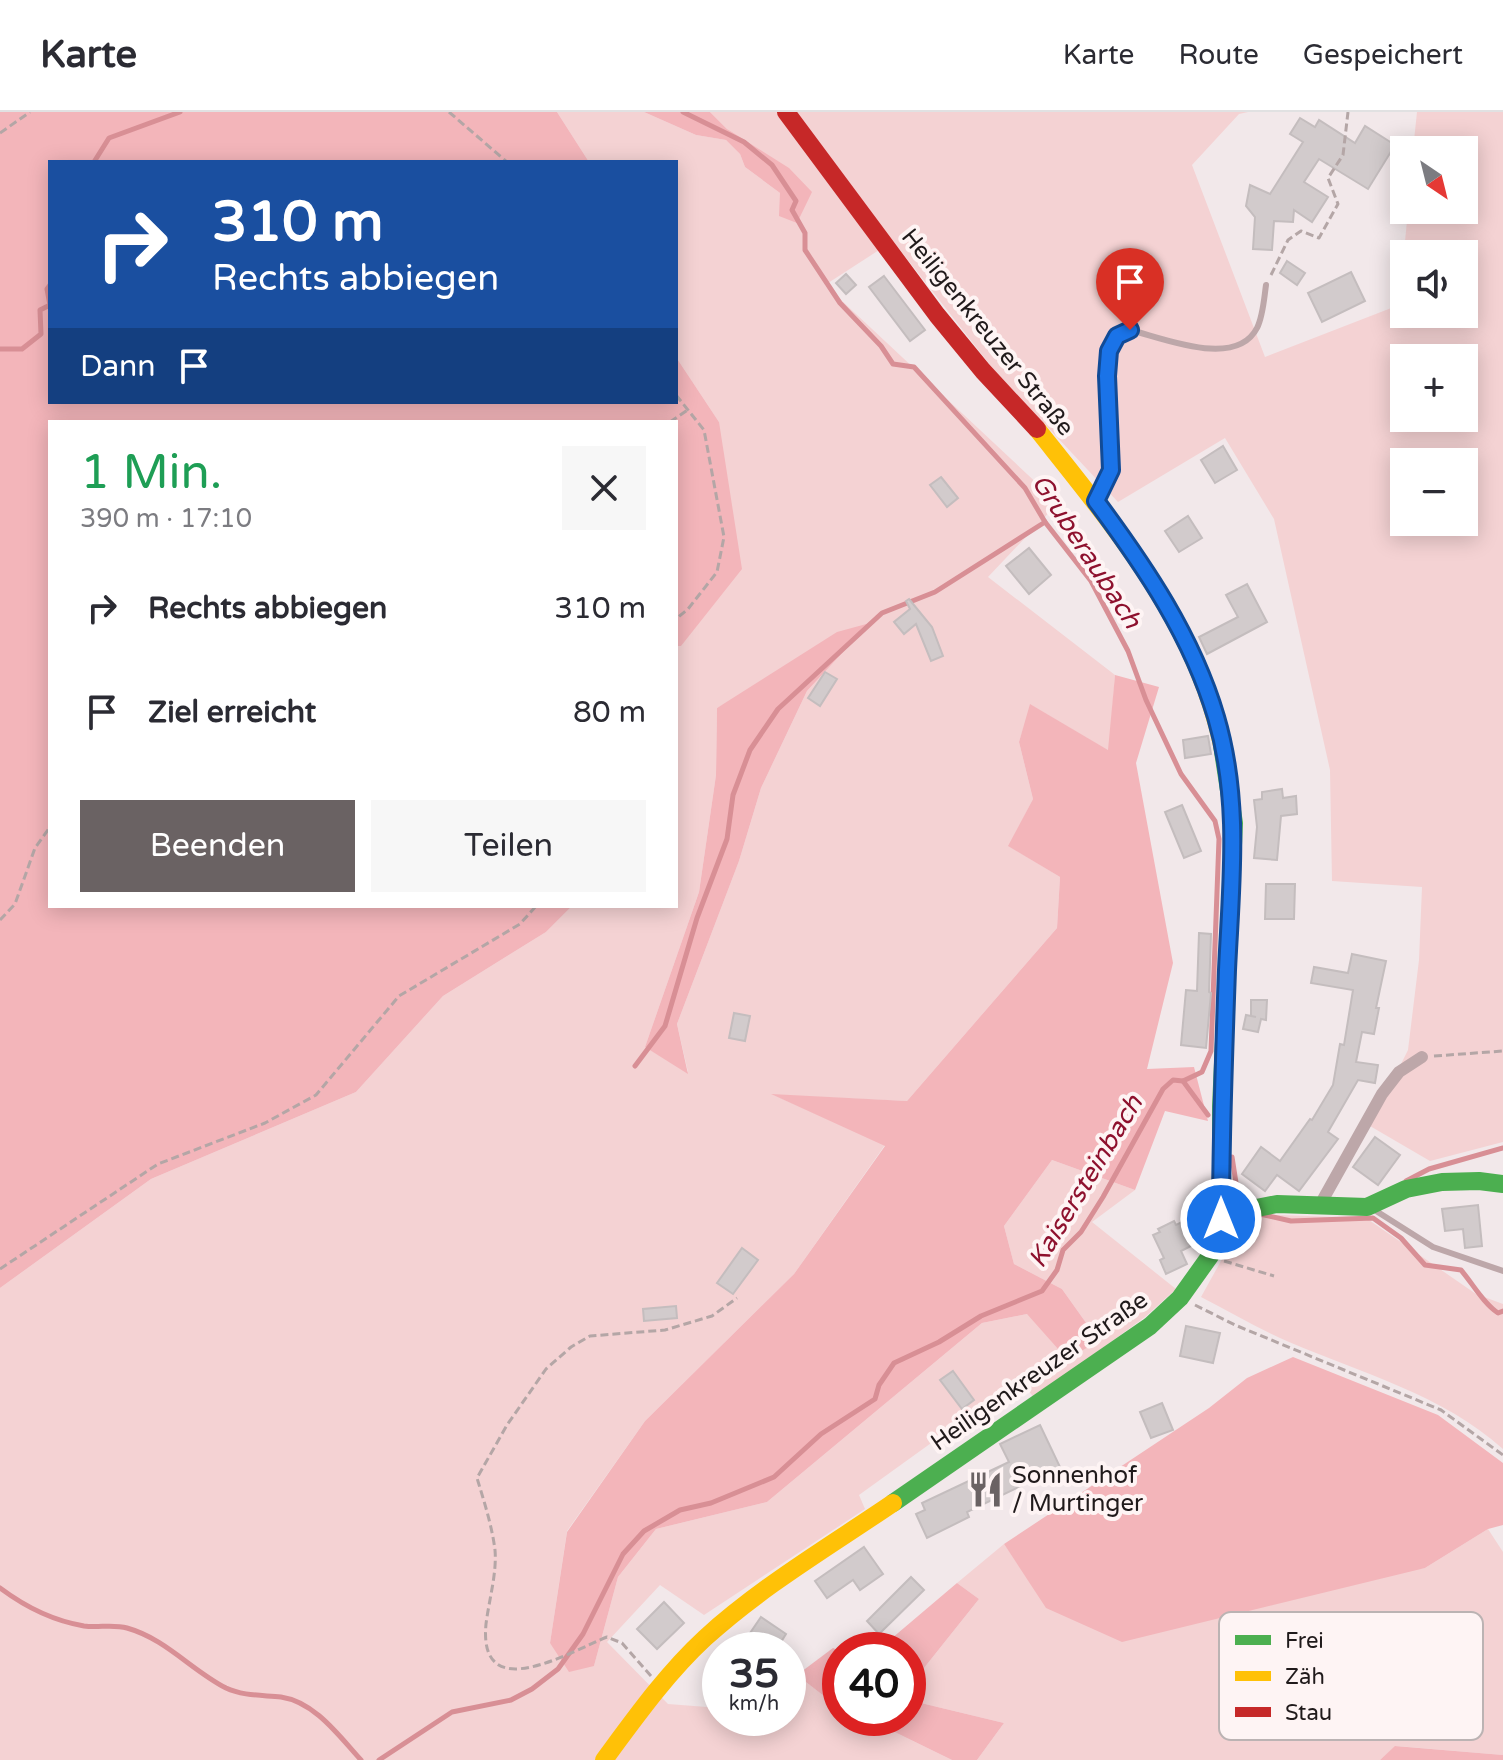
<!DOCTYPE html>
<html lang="de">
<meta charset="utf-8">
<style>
:root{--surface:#fff;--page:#f7f7f7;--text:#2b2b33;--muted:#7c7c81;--line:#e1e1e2;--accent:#6a6263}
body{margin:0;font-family:"Varela Round",sans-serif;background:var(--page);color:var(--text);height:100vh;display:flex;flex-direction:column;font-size:30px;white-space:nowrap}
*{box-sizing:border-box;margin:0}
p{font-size:26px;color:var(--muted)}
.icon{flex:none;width:44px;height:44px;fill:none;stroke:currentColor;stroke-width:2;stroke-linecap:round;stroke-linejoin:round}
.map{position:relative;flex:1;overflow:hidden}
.drawer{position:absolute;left:48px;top:308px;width:630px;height:488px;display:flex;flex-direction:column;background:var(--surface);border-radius:0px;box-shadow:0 4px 20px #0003}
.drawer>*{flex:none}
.top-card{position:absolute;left:48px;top:48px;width:630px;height:244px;border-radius:0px;box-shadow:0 4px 20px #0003;background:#1a4fa0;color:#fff;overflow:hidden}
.needle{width:52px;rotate:145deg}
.tools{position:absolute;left:1390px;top:24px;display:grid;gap:16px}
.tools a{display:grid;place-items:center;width:88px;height:88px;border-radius:0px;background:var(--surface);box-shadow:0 4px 20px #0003;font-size:40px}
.speed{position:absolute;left:702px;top:1520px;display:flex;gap:16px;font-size:40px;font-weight:700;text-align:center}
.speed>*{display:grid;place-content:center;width:104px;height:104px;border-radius:50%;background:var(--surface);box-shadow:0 4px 20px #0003;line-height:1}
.speed small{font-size:20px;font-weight:400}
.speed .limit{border:12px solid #d22;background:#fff;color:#111}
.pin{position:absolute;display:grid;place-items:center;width:68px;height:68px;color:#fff;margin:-82px -34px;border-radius:50% 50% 50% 0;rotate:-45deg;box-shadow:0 0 8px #0007}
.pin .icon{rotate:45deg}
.me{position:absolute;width:88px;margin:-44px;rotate:0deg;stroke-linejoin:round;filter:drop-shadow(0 0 6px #0008)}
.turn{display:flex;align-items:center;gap:28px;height:168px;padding:0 32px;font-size:36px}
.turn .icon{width:104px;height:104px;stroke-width:2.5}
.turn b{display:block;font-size:56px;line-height:68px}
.then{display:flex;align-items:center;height:76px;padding:0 32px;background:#0003;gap:16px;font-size:30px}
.round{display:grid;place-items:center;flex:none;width:84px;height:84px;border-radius:0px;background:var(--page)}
.head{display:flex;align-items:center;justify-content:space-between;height:136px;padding:0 32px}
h1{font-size:48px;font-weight:600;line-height:60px;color:#1e9e55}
.button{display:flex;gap:16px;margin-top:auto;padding:16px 32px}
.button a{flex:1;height:92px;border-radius:0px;background:var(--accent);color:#fff;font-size:32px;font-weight:600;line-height:92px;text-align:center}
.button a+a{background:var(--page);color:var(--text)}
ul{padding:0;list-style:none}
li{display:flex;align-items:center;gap:24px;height:104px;padding:0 32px}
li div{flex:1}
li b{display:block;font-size:30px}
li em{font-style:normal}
header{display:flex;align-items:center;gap:48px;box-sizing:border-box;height:112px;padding:0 40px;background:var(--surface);border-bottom:2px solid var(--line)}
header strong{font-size:38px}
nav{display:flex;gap:44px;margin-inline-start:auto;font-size:28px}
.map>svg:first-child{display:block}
.green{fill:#f4d2d3;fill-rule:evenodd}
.forest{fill:#f3b5ba}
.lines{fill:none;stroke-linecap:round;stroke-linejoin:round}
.stream{stroke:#d88f95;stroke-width:5}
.building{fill:#d2cbcc;stroke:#c4bdbe;stroke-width:2}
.path{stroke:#b4a6a6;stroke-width:3;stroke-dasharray:8 4;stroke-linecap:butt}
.lane{stroke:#bda7a9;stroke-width:6}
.street{stroke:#bda7a9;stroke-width:12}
.fast{stroke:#4caf50;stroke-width:18}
.slow{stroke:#ffc107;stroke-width:18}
.jam{stroke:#c62828;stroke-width:18}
.route-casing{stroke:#114b97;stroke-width:20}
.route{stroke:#1a73e8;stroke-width:14}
.labels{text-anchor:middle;stroke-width:8;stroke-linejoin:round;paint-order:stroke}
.street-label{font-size:24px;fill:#201a1b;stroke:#fef4f4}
.poi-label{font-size:24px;fill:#201a1b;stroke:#fef4f4;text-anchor:start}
.water-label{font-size:26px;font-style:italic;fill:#8e112e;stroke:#fef4f4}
.key{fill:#fef4f4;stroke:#bbb3b3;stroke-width:2}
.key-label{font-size:22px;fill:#201a1b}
</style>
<header>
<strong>Karte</strong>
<nav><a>Karte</a><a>Route</a><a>Gespeichert</a></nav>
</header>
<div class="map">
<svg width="1503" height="1648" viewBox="0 0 1503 1648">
<rect width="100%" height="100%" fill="#f2e8ea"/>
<g class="green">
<path d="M557,0H644L696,23L726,28L740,42L745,55L780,81L811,80L727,17L710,0H1248L1239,2L1192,53L1265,245L1399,193L1408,98H1464V38H1413L1417,0H1503V1030L1430,1049L1370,1014L1408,938L1419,848L1422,775L1332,769L1330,658L1274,407L1225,326L1118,390L994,258L893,129L825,173L1058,391L988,465L1115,563L1109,639L1031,593L1019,630L1033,687L1009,734L1060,765L1057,816L907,989L774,983L885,1033L794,1162L645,1309L567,1419L550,1531L594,1554L618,1465L656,1417L767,1390L982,1211L1027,1202L1099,1229L1062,1177L1014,1152L1004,1114L1052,1048L1135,1078L1092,1110L1176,1177L1145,1205L1034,1286L1020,1267L859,1383L865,1397L704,1503L660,1473L607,1530L668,1592L720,1596V1606H788V1570L797,1563L829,1588L840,1594V1606H866L952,1648H0V1176L151,1067L356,980L443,884L546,820L572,794H676V534H681L719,310L676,245V50H589ZM1404,142H1464V202H1404ZM1404,246H1464V306H1404ZM1404,350H1464V410H1404ZM869,512L807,579L761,676L739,749L677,912L688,960L645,935L699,780L716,663L717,596Z"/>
<path d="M1247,1102L1366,1106L1476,1182L1503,1192V1337C1443,1283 1362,1261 1289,1230C1259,1217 1230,1200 1201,1185Z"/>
<polygon points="1488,1417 1503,1440 1503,1643 1396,1634 1380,1648 977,1648 1004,1611 921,1591 908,1584 908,1576 979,1487 957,1471 1004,1432 1047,1495 1425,1456"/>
</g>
<g class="forest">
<polygon points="0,0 557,0 589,50 50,50 50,290 676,290 676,245 719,310 742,457 681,534 676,534 676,310 50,310 50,794 572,794 546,820 443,884 356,980 151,1067 0,1176"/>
<polygon points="644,0 710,0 727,17 789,56 812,80 797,111 779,104 780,81 745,55 740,42 726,28 696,23"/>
<polygon points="870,511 807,579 761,676 739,749 677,912 688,962 645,935 699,780 716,663 717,596 837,520"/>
<polygon points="1115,563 1159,575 1136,651 1173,851 1147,957 1194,955 1208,1009 1165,999 1135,1078 1052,1048 1004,1114 1014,1152 1062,1177 1099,1229 1067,1247 1027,1202 982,1211 767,1390 656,1417 618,1465 594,1554 569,1560 550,1531 567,1420 645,1309 794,1162 885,1034 771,982 907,989 1057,816 1060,765 1008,734 1033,687 1019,630 1030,592 1108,638"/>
<polygon points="1293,1245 1438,1303 1503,1351 1503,1413 1488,1417 1425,1456 1122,1530 1046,1496 1004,1432 1209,1296 1247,1266"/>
<polygon points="957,1471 979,1487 908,1576 908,1538 878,1538"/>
<polygon points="833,1536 840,1539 840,1594 829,1588 797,1563"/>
<polygon points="908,1584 921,1591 1004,1611 977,1648 952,1648 866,1606 908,1606"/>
<polygon points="1395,1634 1503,1643 1503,1648 1380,1648"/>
</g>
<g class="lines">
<g class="stream">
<polyline points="683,0 744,30 772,53 796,89 792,98 805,121 805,138 840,191 881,234 893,252 914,255 1025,376 1045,410 1091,469 1128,539 1146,588 1181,662 1215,709 1219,727 1211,939 1202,960 1183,969 1208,1003"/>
<polyline points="94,50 109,26 180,0"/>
<polyline points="0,237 22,237 41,222 40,198 50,193 47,177 50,173"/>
<polyline points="635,954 665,914 697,806 727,727 733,683 750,638 778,597 882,501 935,480 1045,410"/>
<polyline points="1232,1045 1236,1071 1251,1092"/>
<polyline points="1406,1069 1429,1057 1503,1036"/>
<path d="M1260,1102L1291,1109L1373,1106L1401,1126L1425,1153L1461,1158C1473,1172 1483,1191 1498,1201L1503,1199"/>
<path d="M0,1476C24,1494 54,1509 84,1514C98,1516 113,1512 127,1516C166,1527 191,1558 226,1576C243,1584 262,1583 281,1585C315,1590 339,1624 361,1648"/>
<polyline points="379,1648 452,1600 511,1588 532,1577 558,1557 583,1522 623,1442 644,1419 680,1398 711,1391 774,1365 821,1322 875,1287 879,1273 894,1251 939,1230 981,1204 1042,1179 1057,1158 1063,1138 1081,1120 1103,1085 1163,977 1173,968 1183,969"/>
</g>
</g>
<g class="building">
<polygon points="1300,6 1315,15 1319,8 1355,31 1365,14 1395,33 1368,77 1319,47 1304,70 1328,85 1312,110 1294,98 1293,110 1274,109 1272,138 1253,137 1255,105 1246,94 1250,73 1270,82 1303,30 1290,22"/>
<polygon points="1287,149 1305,161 1297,173 1280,161"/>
<polygon points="1351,160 1365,189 1322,210 1308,181"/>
<polygon points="846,162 856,173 846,182 836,171"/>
<polygon points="884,164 925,218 910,229 869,175"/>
<polygon points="1223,334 1237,358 1215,371 1201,348"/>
<polygon points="941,365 958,386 947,395 930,373"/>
<polygon points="1188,404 1202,426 1179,440 1165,419"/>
<polygon points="1029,436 1051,463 1029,482 1006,454"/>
<polygon points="1247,472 1267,510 1207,542 1199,525 1238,505 1226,483"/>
<polygon points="909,487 932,515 943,544 931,549 916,512 904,522 894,510 910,497 906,489"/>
<polygon points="825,560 837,567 820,594 808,586"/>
<polygon points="1208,624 1211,642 1185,646 1183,628"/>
<polygon points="1282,677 1283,686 1296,684 1297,702 1281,704 1277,748 1254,746 1257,715 1254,688 1262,687 1262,680"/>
<polygon points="1182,693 1201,739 1184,746 1165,700"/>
<polygon points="1266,772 1295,772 1294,807 1265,807"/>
<polygon points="1199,821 1211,822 1209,880 1211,881 1206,936 1181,933 1186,878 1197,879"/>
<polygon points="1352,842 1386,849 1376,896 1379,896 1374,922 1362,920 1356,950 1378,953 1375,971 1358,968 1328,1020 1338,1027 1299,1079 1277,1063 1265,1079 1242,1062 1261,1035 1280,1049 1310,1007 1312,1008 1333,973 1340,932 1344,933 1353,878 1311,871 1314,855 1348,861"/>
<polygon points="1251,888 1267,888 1266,908 1261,907 1258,920 1243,917 1246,903 1256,905 1251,904"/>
<polygon points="734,901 750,904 745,929 729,926"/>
<polygon points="1375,1025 1400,1043 1378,1073 1353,1055"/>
<polygon points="1478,1093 1482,1134 1465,1136 1463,1117 1445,1119 1442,1097"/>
<polygon points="1174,1109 1176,1113 1182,1110 1193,1133 1181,1139 1187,1152 1166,1162 1160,1148 1164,1146 1153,1123 1160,1120 1158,1117"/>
<polygon points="742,1136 758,1148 733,1182 717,1171"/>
<polygon points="676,1194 677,1206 644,1209 643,1197"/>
<polygon points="1186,1214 1220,1221 1213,1251 1180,1244"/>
<polygon points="953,1259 974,1288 962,1297 940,1268"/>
<polygon points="1162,1291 1173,1318 1151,1326 1140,1300"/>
<polygon points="1040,1313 1060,1355 967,1400 969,1405 927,1426 916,1402 925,1398 922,1391 1009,1350 1000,1332"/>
<polygon points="864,1435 883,1462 860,1478 853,1468 827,1486 815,1469"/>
<polygon points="911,1465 924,1478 879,1522 867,1509"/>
<polygon points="664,1490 684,1511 657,1537 637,1517"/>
<polygon points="761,1505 786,1522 776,1538 762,1538 746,1527"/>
</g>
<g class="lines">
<g class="path">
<polyline points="449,0 507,50"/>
<polyline points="0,21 30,0"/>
<polyline points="1271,163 1288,128 1301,119 1319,126 1338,92 1328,66 1343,43 1348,0"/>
<polyline points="676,283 704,318 724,425 717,460 688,497 676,507"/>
<polyline points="670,310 689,297"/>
<polyline points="0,808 15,792 35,736 50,715"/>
<polyline points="1434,944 1503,939"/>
<polyline points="1224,1149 1274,1164"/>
<polyline points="0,1157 158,1052 265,1011 316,983 399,884 520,812 536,794"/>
<polyline points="1195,1193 1235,1213 1441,1298 1503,1343"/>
<path d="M651,1564L622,1531L607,1525C571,1539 478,1596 486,1512C489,1488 497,1461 495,1438C492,1414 484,1389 477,1366L507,1313L546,1257L571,1235L590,1224L665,1218L712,1204L737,1186"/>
</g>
<g class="lane">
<path d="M1096,388L1111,358L1107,264L1109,239L1117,224L1130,218C1163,226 1236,257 1257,216C1263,204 1264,187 1266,173"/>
<polyline points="1373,1097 1433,1135 1503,1159"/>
</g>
<polyline class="street" points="1321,1091 1382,982 1399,960 1422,945"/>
<g class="fast">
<polyline points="1221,1107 1241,1099 1277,1092 1367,1095 1406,1077 1442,1070 1479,1069 1503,1072"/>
<polyline points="893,1391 1150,1214 1180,1186 1210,1144 1221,1107 1221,995 1234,711 1222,633"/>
</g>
<g class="slow">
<path d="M1037,317C1113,413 1196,510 1222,633"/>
<path d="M604,1648C635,1606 667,1561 705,1526C762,1474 830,1434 893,1391"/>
</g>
<polyline class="jam" points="786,0 937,203 983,259 1037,317"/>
</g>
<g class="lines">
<defs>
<path id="route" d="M1130,218L1117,224L1109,239L1107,264L1111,358L1096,389C1145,455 1192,524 1216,605C1241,689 1231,772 1227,858C1224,941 1221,1023 1221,1107"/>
</defs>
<use href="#route" class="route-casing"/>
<use href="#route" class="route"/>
</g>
<defs>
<symbol id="restaurant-bare" viewBox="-9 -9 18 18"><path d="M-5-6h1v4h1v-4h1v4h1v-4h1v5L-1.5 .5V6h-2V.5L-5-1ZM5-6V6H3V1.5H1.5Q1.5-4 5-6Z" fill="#6a6263" stroke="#fef4f4" stroke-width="2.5" paint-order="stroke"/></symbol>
</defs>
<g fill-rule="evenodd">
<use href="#restaurant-bare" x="960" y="1352" width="51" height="51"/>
</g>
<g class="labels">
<g class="street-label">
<text transform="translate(988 220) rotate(51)" y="8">Heiligenkreuzer Straße</text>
<text transform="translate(1039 1259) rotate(-35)" y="8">Heiligenkreuzer Straße</text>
</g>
<g class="poi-label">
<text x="1012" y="1371">Sonnenhof<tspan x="1012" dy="28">/ Murtinger</tspan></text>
</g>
<g class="water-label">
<text transform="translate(1087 439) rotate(57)" y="9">Gruberaubach</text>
<text transform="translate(1085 1069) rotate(-59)" y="9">Kaisersteinbach</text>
</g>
</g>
<rect x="1219" y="1500" width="264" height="128" rx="12" class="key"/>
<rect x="1235" y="1523" width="36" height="10" fill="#4caf50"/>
<rect x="1235" y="1559" width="36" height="10" fill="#ffc107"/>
<rect x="1235" y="1595" width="36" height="10" fill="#c62828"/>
<g class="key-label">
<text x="1285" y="1536">Frei</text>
<text x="1285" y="1572">Zäh</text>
<text x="1285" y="1608">Stau</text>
</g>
</svg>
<div class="tools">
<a><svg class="needle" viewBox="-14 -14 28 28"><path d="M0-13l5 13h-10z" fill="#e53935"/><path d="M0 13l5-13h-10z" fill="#7c7c81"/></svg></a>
<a><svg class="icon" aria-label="sound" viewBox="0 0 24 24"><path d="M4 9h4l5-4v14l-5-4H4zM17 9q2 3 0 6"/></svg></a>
<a>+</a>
<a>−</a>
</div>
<div class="speed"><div>35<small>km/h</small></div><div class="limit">40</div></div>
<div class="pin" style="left:1130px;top:218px;background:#d93025"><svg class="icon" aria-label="arrive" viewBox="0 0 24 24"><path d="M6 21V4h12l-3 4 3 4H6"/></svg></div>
<svg class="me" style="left:1221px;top:1107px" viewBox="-20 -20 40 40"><circle r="17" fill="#1a73e8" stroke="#fff" stroke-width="3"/><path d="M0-11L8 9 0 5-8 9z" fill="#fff"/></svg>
<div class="top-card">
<div class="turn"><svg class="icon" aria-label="right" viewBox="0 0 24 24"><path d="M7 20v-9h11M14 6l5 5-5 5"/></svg><div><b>310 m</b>Rechts abbiegen</div></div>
<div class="then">Dann<svg class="icon" aria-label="arrive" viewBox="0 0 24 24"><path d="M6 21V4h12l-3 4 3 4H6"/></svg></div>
</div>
<section class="drawer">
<div class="head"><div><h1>1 Min.</h1><p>390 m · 17:10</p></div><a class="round"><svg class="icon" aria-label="close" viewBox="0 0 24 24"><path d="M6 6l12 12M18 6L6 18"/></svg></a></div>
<ul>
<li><svg class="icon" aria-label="right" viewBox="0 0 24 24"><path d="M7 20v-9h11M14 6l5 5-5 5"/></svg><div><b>Rechts abbiegen</b></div><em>310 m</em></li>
<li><svg class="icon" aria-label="arrive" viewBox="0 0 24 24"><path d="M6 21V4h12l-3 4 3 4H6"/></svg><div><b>Ziel erreicht</b></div><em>80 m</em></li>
</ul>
<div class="button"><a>Beenden</a><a>Teilen</a></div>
</section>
</div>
